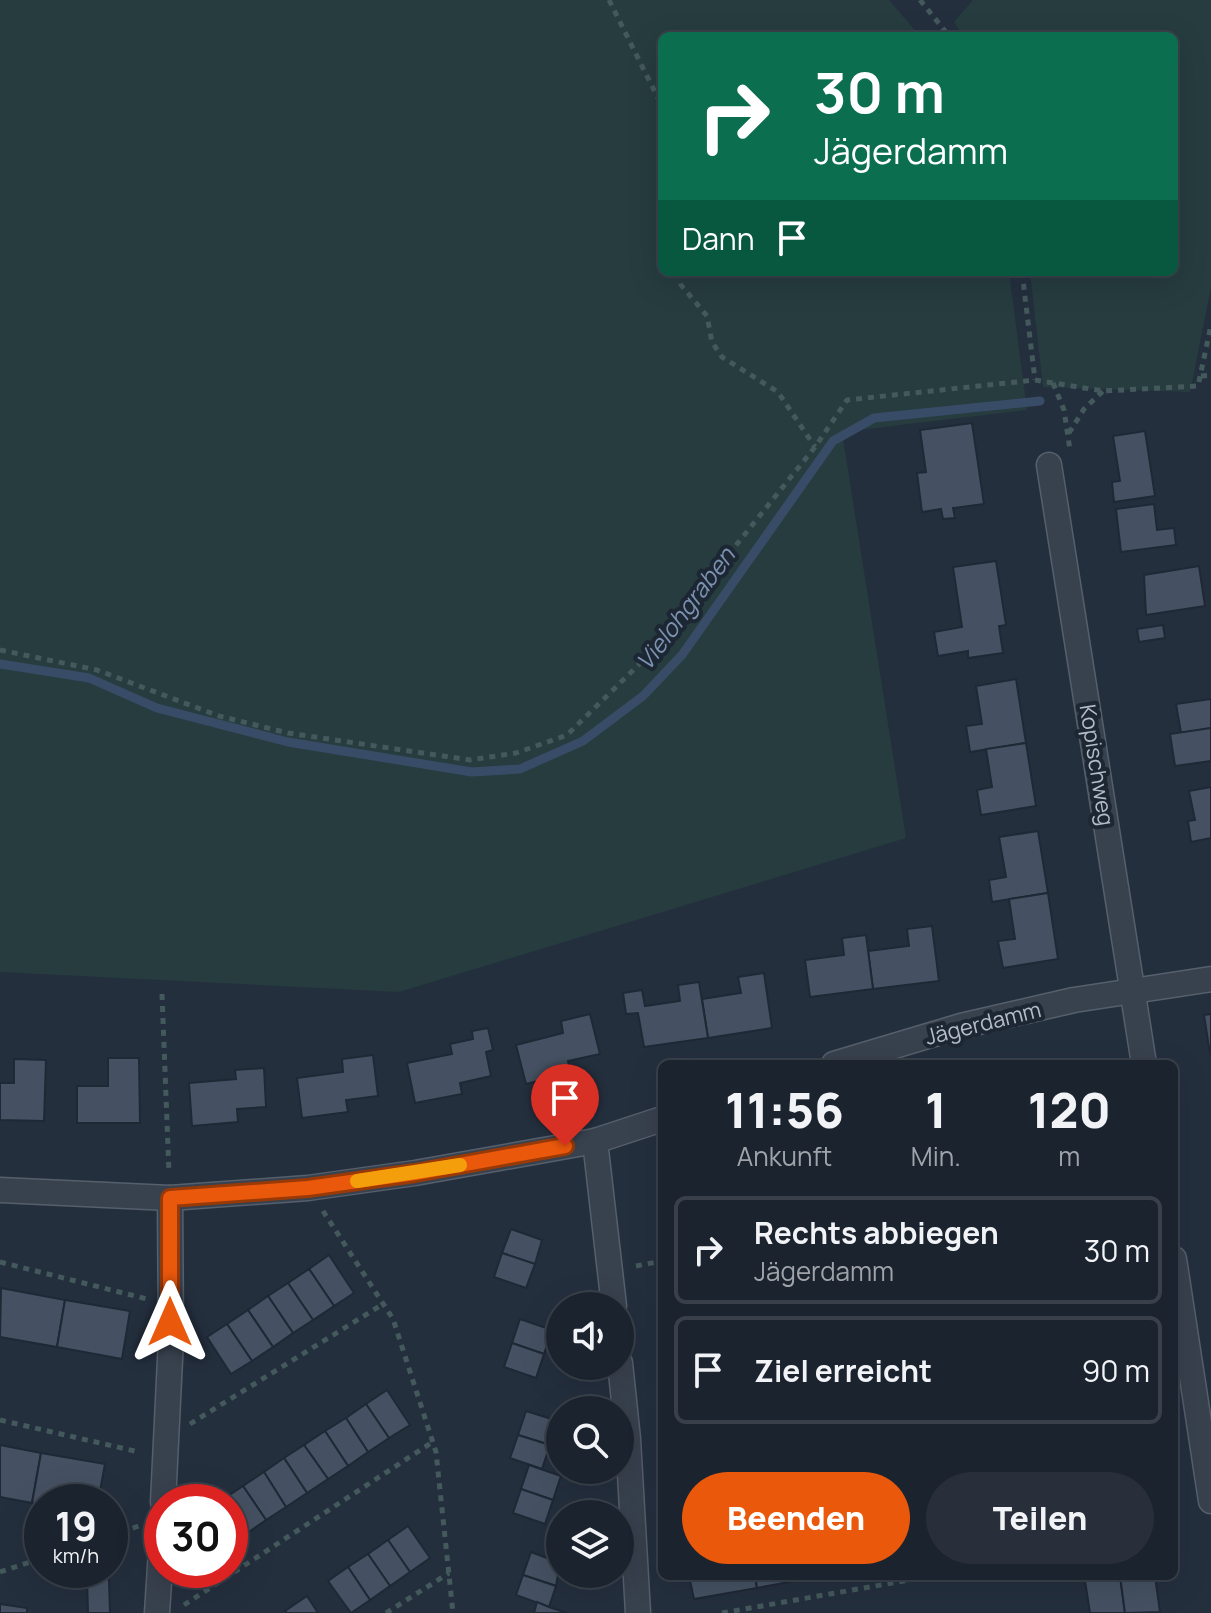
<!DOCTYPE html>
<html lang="de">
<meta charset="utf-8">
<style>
:root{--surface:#1b232e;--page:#282f3a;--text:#f1f3f6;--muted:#a0a4aa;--line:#39404a;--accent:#ea580c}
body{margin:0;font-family:Manrope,sans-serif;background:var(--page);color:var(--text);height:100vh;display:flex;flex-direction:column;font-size:30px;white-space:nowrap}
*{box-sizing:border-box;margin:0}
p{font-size:26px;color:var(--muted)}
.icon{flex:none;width:44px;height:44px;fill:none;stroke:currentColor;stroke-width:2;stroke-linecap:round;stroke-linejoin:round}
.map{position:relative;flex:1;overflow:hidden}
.panel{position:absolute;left:658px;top:1060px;width:520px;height:520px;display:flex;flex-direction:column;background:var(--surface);border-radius:12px;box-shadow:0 8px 32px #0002,0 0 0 2px var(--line)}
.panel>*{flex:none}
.top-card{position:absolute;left:658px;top:32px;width:520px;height:244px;border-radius:12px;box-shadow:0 8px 32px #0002,0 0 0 2px var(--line);background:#0b6e4f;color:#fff;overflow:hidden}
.fabs{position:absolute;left:546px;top:1292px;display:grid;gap:16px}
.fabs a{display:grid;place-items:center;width:88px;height:88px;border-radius:50%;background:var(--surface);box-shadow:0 8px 32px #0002,0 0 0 2px var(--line);font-size:40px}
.speed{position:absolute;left:24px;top:1484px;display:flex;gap:16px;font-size:40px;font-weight:700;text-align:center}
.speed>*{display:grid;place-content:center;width:104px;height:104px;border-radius:50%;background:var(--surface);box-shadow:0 8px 32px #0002,0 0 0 2px var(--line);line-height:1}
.speed small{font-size:20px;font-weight:400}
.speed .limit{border:12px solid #d22;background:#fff;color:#111}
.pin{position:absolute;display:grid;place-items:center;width:68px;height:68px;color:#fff;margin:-82px -34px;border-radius:50% 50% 50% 0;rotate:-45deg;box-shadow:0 0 8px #0007}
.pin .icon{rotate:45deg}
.me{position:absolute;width:88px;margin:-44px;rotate:0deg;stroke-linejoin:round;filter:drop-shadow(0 0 6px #0008)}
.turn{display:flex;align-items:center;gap:28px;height:168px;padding:0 24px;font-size:36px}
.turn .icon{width:104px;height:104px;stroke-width:2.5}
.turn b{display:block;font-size:56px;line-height:68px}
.then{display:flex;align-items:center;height:76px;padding:0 24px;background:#0003;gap:16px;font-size:30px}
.eta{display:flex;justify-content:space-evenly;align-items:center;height:136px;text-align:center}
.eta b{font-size:48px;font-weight:800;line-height:56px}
.cta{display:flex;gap:16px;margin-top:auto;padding:16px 24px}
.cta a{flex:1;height:92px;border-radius:48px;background:var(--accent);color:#fff;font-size:32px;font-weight:800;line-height:92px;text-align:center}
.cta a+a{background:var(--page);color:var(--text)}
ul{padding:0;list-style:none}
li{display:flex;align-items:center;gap:24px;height:108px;margin:0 16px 12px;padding:0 8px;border:4px solid var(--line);border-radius:12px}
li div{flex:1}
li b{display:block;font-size:30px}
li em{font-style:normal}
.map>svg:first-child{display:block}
.green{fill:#263c3f}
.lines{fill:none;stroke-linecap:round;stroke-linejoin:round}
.stream{stroke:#394c67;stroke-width:9}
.building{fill:#455162;stroke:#1f2835;stroke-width:2}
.street-casing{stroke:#565f6c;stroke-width:27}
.path{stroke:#44595c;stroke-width:5;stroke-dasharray:6 6;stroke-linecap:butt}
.street{stroke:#38414e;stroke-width:24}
.route-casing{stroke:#983908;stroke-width:20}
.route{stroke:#ea580c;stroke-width:14}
.slow{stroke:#f59e0b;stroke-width:14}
.labels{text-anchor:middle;stroke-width:8;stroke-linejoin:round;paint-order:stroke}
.street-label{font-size:22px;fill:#b4bcc9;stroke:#1d2633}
.water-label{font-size:24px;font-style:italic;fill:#7c92b1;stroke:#1d2633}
</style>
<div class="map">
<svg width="1211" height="1613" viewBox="0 0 1211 1613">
<rect width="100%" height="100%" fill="#242f3e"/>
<g class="green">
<polygon points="0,0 889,0 920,36 662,36 662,272 1009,272 1027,410 842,432 906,838 399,992 0,972"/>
<polygon points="973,0 1211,0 1211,287 1190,392 1043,387 1030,272 1174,272 1174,36 963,36 954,22"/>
</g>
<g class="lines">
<polyline class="stream" points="0,664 89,678 157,708 288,742 472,772 520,769 583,741 643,696 682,655 833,441 874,418 1040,401"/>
</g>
<g class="building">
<polygon points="972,423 984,504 953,508 955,518 943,519 941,509 922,512 917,473 926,472 920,430"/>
<polygon points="1145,431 1155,496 1114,502 1112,482 1120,481 1113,436"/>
<polygon points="1154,504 1157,530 1174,528 1176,545 1121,552 1116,509"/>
<polygon points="996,561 1006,625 999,626 1003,653 968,658 968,651 938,656 934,632 962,627 953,567"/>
<polygon points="1199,566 1205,606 1146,615 1144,575"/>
<polygon points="1163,625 1165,638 1139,642 1137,629"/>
<polygon points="1016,679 1026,743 970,752 966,726 982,724 976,686"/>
<polygon points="1211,699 1211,728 1181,733 1176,704"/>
<polygon points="1211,728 1211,761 1175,766 1170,734"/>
<polygon points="1026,743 1036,806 981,815 977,790 992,787 986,749"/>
<polygon points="1211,787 1211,838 1191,842 1188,821 1195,820 1189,791"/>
<polygon points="1038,831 1048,893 992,902 989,880 1006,877 999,837"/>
<polygon points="1048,893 1058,959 1003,968 998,941 1015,939 1009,899"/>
<polygon points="932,926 939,981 873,989 868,951 909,946 907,929"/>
<polygon points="866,935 873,989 810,997 805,960 844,955 842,938"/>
<polygon points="764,973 772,1028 708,1038 702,999 741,993 738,977"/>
<polygon points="699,982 708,1038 644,1047 638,1013 626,1014 623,993 642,990 645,1006 680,1001 678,985"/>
<polygon points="590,1014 600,1054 568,1061 571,1073 526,1084 516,1045 563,1033 561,1021"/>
<polygon points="1211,1014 1211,1054 1210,1054 1204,1015"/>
<polygon points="488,1028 493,1050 486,1052 491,1076 460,1083 462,1094 415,1103 407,1063 452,1054 450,1044 473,1039 472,1031"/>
<polygon points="373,1055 378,1096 346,1100 348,1112 302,1118 297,1078 343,1072 342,1059"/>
<polygon points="108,1058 139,1058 140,1123 77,1123 77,1086 108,1086"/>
<polygon points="14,1059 46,1060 44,1121 0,1120 0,1083 14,1083"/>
<polygon points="264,1068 266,1107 237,1109 238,1122 192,1126 189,1083 236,1079 235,1070"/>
<polygon points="511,1229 542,1240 535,1264 502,1253"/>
<polygon points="502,1253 535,1264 526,1288 494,1277"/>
<polygon points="329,1255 354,1293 334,1306 309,1269"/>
<polygon points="309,1269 334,1306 313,1320 288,1283"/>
<polygon points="288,1283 313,1320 293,1333 268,1296"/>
<polygon points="1,1288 65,1300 57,1347 0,1337"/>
<polygon points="268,1296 293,1333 273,1347 248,1310"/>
<polygon points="65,1300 130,1311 122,1359 57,1347"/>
<polygon points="248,1310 273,1347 252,1361 227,1324"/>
<polygon points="520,1319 552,1330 544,1354 512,1343"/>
<polygon points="227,1324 252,1361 231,1374 207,1337"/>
<polygon points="512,1343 544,1354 536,1378 504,1367"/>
<polygon points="387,1390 410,1425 389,1438 366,1404"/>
<polygon points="366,1404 389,1438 368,1452 346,1418"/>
<polygon points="526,1411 558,1421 550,1445 518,1435"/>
<polygon points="346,1418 368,1452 348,1466 325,1431"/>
<polygon points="325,1431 348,1466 328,1479 304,1445"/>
<polygon points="518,1435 550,1445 542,1469 510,1458"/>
<polygon points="0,1445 41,1453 32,1503 0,1497"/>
<polygon points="304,1445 328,1479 307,1493 284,1458"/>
<polygon points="41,1453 105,1464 98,1502 32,1503"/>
<polygon points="284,1458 307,1493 286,1507 264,1472"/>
<polygon points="529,1465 561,1476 553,1500 521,1489"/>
<polygon points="264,1472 286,1507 266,1520 243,1486"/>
<polygon points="243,1486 266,1520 246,1534 230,1511 230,1502 222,1500"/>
<polygon points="521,1489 553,1500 545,1524 513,1513"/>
<polygon points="230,1511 246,1534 230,1544"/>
<polygon points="408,1526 430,1558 410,1572 388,1540"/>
<polygon points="388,1540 410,1572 390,1586 368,1554"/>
<polygon points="531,1552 560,1563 556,1586 523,1575"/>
<polygon points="368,1554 390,1586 370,1600 348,1567"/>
<polygon points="348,1567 370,1600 351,1613 328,1581"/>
<polygon points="523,1575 556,1586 549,1607 516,1595"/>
<polygon points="689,1576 755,1576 757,1588 694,1599"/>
<polygon points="755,1576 821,1576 757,1588"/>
<polygon points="1120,1576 1125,1613 1090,1613 1085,1581"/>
<polygon points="1120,1576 1155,1576 1160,1612 1125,1613"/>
<polygon points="109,1579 110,1613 88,1613 87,1580"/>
<polygon points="307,1596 318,1613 287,1613 285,1611"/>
<polygon points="537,1602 549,1607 567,1613 534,1613"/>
<polygon points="0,1604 27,1608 27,1613 0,1613"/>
</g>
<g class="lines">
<defs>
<g id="street">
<polyline points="1049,465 1144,1064"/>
<polyline points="834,1064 961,1026 1074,1000 1211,979"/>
<polyline points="595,1141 614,1306"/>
<polyline points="0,1190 170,1198 308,1188 415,1173 595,1141 662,1119"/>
<polyline points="1174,1259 1211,1501"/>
<polyline points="620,1363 628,1439 638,1613"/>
<polyline points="163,1502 171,1339 170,1198"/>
<polyline points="157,1613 162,1535"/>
</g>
</defs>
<use href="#street" class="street-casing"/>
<g class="path">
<polyline points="609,0 661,104 662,126"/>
<polyline points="920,0 949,36"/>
<polyline points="677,272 681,285 707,316 712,342 722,357 778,392 815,447"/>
<polyline points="1022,272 1035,380"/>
<polyline points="1201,376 1211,375"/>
<polyline points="1053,383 1064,410 1070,450"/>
<polyline points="1069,433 1084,409 1103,391"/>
<polyline points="0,650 97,670 219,716 288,733 470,760 516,753 567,735 669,635 704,585 815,447 847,400 1035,380 1103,391 1198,386 1211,325"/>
<polyline points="162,994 169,1173"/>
<polyline points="323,1211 393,1319 436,1452 453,1613"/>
<polyline points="0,1262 147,1299"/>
<polyline points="636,1266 662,1261"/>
<polyline points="0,1420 139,1452"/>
<polyline points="190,1424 383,1304"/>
<polyline points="110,1536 139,1526"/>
<polyline points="0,1572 42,1558"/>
<polyline points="184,1605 431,1443"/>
<polyline points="386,1613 449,1573"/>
<polyline points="722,1613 926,1577"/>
</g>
<use href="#street" class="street"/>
</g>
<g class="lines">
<defs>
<polyline id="route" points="170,1322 170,1198 308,1188 415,1173 565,1146"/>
</defs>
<use href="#route" class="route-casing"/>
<use href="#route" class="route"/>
<polyline class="slow" points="357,1181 460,1165"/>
</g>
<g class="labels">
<g class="street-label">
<text transform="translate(1097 765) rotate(81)" y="8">Kopischweg</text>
<text transform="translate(983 1023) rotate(-14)" y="8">Jägerdamm</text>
</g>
<g class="water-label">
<text transform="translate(686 609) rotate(-53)" y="8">Vielohgraben</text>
</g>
</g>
</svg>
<div class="fabs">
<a><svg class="icon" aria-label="sound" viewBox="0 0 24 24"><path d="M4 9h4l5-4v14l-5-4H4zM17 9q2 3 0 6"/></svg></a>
<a><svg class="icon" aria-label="search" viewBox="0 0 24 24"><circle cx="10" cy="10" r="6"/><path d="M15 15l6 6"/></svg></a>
<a><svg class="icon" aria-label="layers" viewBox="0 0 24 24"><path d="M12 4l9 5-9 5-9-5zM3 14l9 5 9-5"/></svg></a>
</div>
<div class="speed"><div>19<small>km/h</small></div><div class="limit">30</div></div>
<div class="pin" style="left:565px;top:1146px;background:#d93025"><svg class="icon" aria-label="arrive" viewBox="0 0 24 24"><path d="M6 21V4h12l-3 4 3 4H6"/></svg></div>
<svg class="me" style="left:170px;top:1322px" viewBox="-20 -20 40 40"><path d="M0-17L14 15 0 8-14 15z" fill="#ea580c" stroke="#fff" stroke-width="4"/></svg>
<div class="top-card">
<div class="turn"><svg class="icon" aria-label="right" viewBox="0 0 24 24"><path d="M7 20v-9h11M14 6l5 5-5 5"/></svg><div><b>30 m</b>Jägerdamm</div></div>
<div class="then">Dann<svg class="icon" aria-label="arrive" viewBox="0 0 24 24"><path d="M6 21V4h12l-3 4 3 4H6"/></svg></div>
</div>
<section class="panel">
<div class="eta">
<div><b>11:56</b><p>Ankunft</p></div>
<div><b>1</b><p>Min.</p></div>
<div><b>120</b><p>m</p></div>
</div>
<ul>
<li><svg class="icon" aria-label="right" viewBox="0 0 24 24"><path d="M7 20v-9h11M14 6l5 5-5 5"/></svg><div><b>Rechts abbiegen</b><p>Jägerdamm</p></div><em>30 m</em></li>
<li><svg class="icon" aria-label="arrive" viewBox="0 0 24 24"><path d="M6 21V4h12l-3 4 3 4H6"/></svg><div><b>Ziel erreicht</b></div><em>90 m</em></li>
</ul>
<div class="cta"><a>Beenden</a><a>Teilen</a></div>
</section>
</div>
